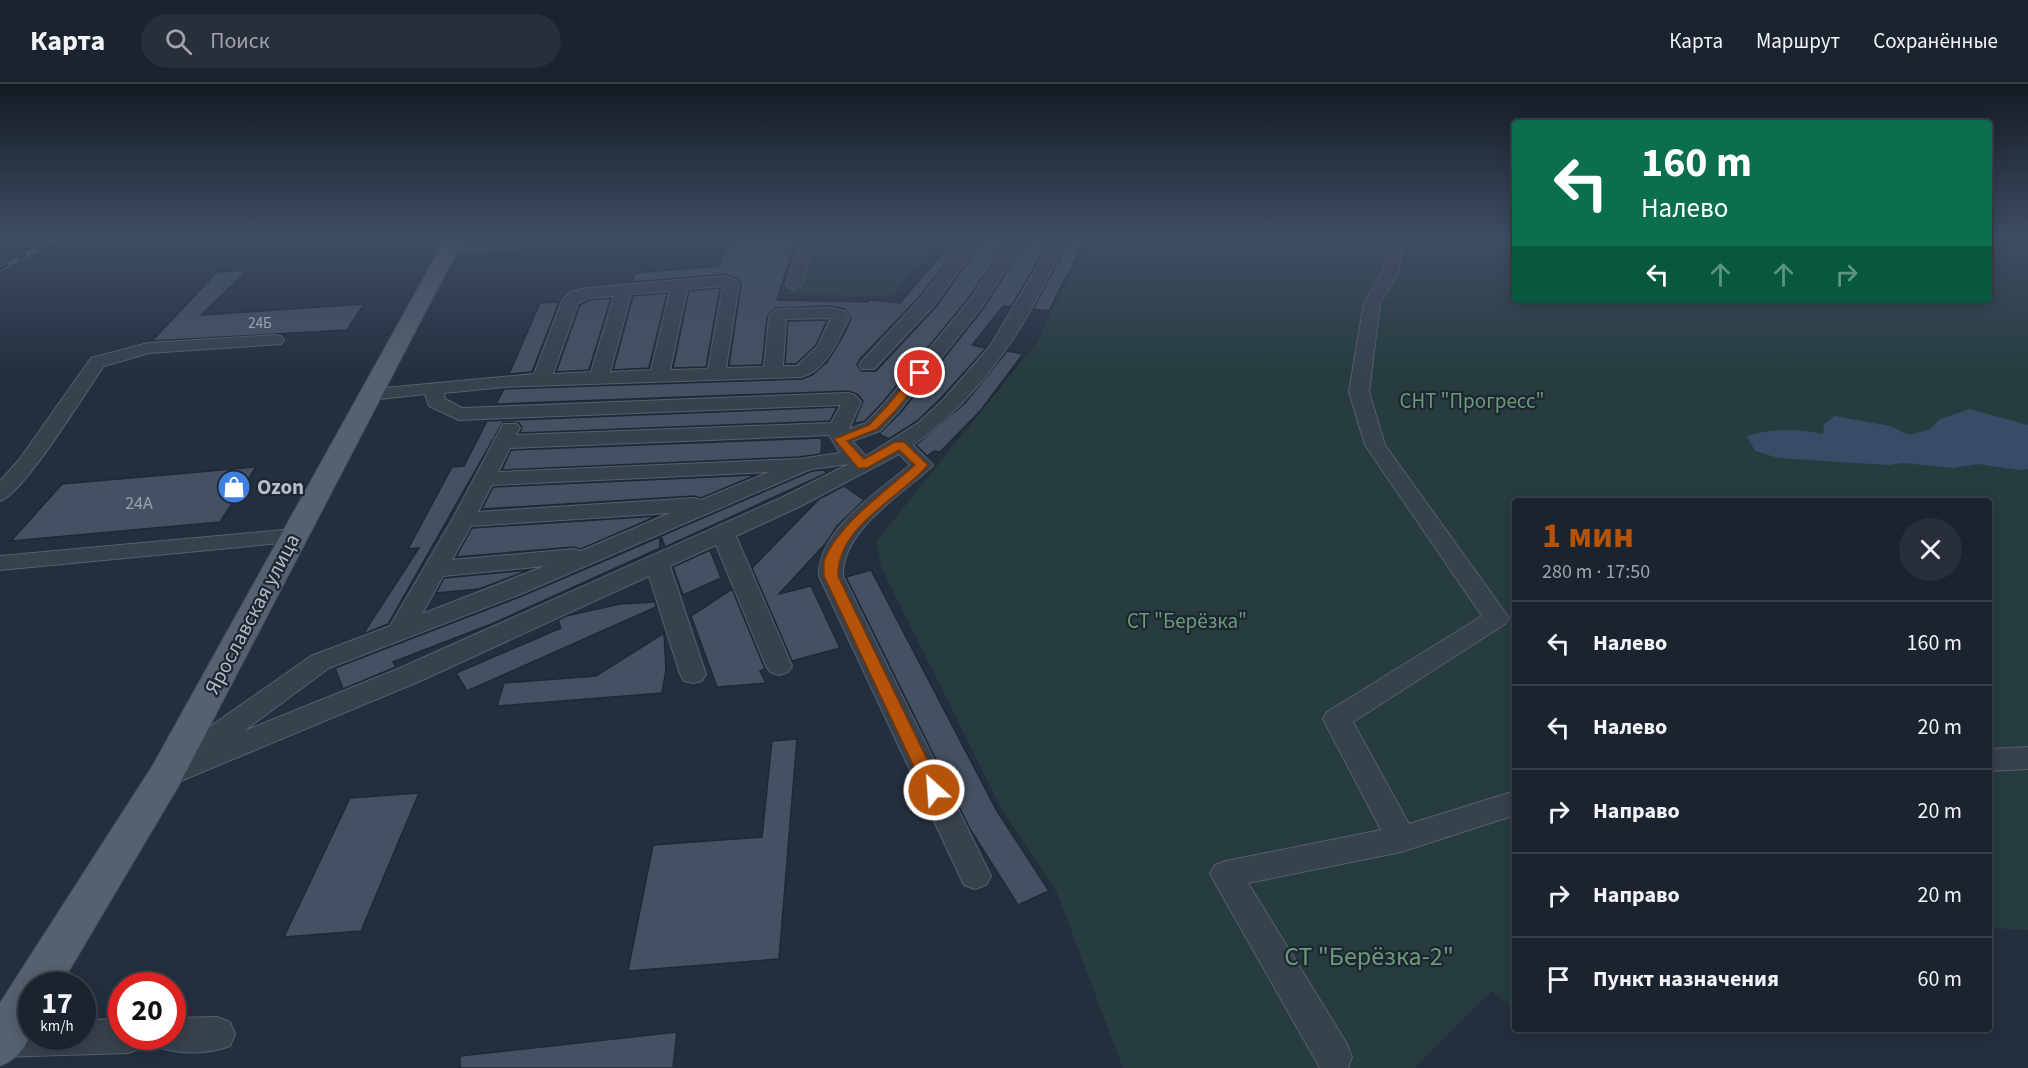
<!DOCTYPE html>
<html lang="ru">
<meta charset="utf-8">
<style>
:root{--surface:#1b232e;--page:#282f3a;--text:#f1f3f6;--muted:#a0a4aa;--line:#39404a;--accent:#b45309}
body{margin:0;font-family:"Source Sans 3",sans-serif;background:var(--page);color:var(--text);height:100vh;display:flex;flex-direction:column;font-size:22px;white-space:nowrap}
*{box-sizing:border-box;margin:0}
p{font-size:20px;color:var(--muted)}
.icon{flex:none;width:33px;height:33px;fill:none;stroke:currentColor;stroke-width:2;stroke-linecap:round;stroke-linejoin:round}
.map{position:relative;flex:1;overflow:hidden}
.side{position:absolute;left:1512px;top:414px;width:480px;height:534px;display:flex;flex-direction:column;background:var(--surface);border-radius:6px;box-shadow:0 3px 15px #0003,0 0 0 2px var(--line)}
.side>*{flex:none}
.banner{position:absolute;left:1512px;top:36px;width:480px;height:183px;border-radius:6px;box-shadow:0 3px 15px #0003,0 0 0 2px var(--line);background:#0b6e4f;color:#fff;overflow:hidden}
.speed{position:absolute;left:18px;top:888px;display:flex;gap:12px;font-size:30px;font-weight:700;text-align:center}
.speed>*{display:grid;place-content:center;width:78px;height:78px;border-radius:50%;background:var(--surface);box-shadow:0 3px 15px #0003,0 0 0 2px var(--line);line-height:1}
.speed small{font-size:15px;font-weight:400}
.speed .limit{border:9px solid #d22;background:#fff;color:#111}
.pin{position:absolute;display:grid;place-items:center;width:51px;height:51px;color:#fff;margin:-26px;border:3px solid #fff;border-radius:50%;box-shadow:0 2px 6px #0007}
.me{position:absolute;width:66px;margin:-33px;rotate:334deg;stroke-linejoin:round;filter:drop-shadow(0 0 4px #0008)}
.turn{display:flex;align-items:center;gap:21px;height:126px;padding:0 30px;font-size:27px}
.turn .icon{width:78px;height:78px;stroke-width:2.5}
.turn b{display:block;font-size:42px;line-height:51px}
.lanes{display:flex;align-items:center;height:57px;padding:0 30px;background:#0003;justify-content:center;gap:30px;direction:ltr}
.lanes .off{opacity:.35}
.round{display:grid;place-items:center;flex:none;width:63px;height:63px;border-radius:32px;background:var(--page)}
.head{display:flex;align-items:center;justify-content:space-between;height:102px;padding:0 30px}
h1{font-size:36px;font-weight:700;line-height:45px;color:var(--accent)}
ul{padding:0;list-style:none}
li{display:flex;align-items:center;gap:18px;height:84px;padding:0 30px;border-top:2px solid var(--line)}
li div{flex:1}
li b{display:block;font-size:22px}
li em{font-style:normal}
header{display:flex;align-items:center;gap:36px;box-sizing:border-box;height:84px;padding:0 30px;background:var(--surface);border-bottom:2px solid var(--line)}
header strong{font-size:28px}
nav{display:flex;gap:33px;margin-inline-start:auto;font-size:21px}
.search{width:420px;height:54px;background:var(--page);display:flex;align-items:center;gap:15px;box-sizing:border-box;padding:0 21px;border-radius:33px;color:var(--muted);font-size:22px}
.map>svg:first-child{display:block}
.green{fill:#263c3f}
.water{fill:#394c67}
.building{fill:#455162;stroke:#1f2835;stroke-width:1.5}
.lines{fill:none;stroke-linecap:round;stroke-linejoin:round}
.minor-casing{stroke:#565f6c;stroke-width:2}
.major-casing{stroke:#414a57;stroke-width:2}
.minor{fill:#38414e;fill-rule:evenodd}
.major{fill:#56606e;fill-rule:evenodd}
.rail-casing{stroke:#5a6575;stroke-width:4.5}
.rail{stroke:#1d2633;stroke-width:3;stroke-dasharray:10;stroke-linecap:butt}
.route{fill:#b45309;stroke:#753606;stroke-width:1.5}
.labels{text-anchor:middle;stroke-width:4.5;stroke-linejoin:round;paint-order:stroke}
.far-number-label{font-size:15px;fill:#98a1af}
.number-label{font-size:18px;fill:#98a1af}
.park-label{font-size:21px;fill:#6b9a76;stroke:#1d2633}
.poi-label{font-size:21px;font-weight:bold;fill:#b4bcc9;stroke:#1d2633;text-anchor:start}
.street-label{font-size:21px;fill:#b4bcc9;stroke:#1d2633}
.near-park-label{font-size:26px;fill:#6b9a76;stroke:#1d2633}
</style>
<header>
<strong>Карта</strong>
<div class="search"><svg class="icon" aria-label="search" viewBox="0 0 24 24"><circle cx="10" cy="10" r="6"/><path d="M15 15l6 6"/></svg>Поиск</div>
<nav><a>Карта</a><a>Маршрут</a><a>Сохранённые</a></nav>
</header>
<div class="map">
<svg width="2028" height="984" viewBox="0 0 2028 984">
<rect width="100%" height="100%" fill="#242f3e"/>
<g class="green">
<polygon points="814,152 942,152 893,212 784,211"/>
<polygon points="1088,152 1515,152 1515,216 1989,216 1989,157 2028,159 2028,846 1989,844 1989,417 1515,417 1515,916 1510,922 1491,907 1415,984 1123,984 1056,806 1002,726 882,485 876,458 1037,258 1059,211 1077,180"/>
</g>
<path class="water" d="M1970,325L2028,341V385L2019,386L1978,380L1953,384L1903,379L1888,381L1778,374L1755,367L1747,352C1773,344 1796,345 1823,350L1824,340L1835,332L1890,342L1910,351L1930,345L1940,335Z"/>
<g class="building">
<polygon points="733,152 797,152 777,216 868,218 869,216 900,219 952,158 954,152 968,152 920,212 860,275 857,281 862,287 876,287 936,223 986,152 1011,152 967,216 883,318 865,337 858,339 854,339 863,317 857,310 848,307 496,320 504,305 802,295 812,291 827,278 843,252 851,235 845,225 830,222 775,224 767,233 762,281 729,282 741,200 739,196 725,190 633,198 634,189 719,182"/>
<polygon points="1029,152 1052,152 1011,223 1003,222 972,261 986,264 941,314 917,337 889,355 879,350 901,328 983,225"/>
<polygon points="1071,154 1085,155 1073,179 1075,180 1064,197 1049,227 1033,225"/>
<polygon points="248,186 201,231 364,220 347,246 152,257 217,188"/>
<polygon points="720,204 706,283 673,284 689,207"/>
<polygon points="667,209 649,284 613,286 633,212"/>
<polygon points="611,214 589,286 556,288 580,221 589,216"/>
<polygon points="559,218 532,288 509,290 540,219"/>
<polygon points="827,236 816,261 796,280 785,280 788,237"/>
<polygon points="1007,267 1023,270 981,326 940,368 934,367 927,372 916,361 965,319"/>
<polygon points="837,323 830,337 520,349 522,343 519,339 503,338 388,540 363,550 419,464 408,465 452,383 464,382 487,337"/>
<polygon points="822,354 821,370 799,373 502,386 511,366"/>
<polygon points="256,383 220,438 11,457 62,400"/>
<polygon points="823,386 827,389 665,463 661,452 812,387"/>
<polygon points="756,391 701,414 694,412 482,425 493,403"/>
<polygon points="844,402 864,416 837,442 826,459 779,510 811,502 840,564 792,577 752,484 819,415"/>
<polygon points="657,432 581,465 574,463 456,473 472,444"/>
<polygon points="660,453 660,464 494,539 393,578 396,583 343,605 335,584 522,512"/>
<polygon points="710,466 721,494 683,511 673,483"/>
<polygon points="529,486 479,505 436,509 444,494"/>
<polygon points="871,486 997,727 1049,807 1018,821 970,745 846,493"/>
<polygon points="732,505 765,585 760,587 766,599 717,603 691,532"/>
<polygon points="655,518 656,523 467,607 456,589 561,544 558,536 566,532 620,520"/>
<polygon points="664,549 666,586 662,609 497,622 504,599 596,592"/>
<polygon points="797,655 779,875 628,887 653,761 762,753 772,657"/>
<polygon points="419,709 361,847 284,853 350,714"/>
<polygon points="677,948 673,984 460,984 460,972"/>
</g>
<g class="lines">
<defs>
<g id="minor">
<polygon points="571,152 579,157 576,160 449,168 441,163 449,158"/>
<polygon points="802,152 816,152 802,201 794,206 786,201"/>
<polygon points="970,152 984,152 934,221 874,285 862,285 859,281 862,277 922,213"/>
<path d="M1013,152H1027L981,224L899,327L880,347L852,357L866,372L918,339L943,316L991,261L1055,152H1069C1050,188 1030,232 1006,265C981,301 949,336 913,361L933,381L929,385C899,412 841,448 843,492L991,792L986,801L975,805L964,801L819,492C818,446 878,408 910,381L899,370L799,423L736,452L792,582L788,588L779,591L770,588L766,582L716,461L670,482L706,590L702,597L693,599L684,597L680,590L649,492L418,598L176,699L166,702L156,699L151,691L156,683L182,673L180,669L184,661L311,572L390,542L452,436L503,340H517L520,344L516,351L831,339L841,321L459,336L429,322L425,310L370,316L363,314L360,310L363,306L534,290L562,217L570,208L588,204L725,192L737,197L739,200L726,284L764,283L769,233L775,226L781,225L830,224L845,227L849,234C839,254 826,287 802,293L504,303L444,309L445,315L462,324L848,309L855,311L861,318L849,345L866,339L885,319L969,217ZM723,202L708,285L670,286L687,205ZM670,207L651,286L610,288L631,210ZM614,212L591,288L553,290L578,219L588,214ZM831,234L818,262L797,282H783L786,235ZM829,351L840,369L799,375L498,388L510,364ZM849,380L783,413L400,584L244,647L329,584L521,510L811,385ZM769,388L701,416L694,414L478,428L492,401ZM670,429L581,467L574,465L452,476L471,442ZM545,482L422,530L443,492Z"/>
<polygon points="1389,152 1403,152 1399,187 1380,219 1369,308 1385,361 1509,534 1505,540 1353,638 1409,740 1515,707 1515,731 1401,768 1248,799 1347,960 1352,973 1348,984 1320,984 1210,790 1215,781 1226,777 1381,746 1323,635 1327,628 1482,532 1365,361 1349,308 1364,219 1383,187"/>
<path d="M275,251L281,252L284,256L281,260L149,269L104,282C86,307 23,411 0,417V397L19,376L91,274L148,259Z"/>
<polygon points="294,445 302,447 305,452 302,457 0,486 0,472"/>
<polygon points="2028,663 2028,685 1989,687 1989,665"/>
<path d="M217,933L230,938L235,950L230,962C209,970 180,971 159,963L155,952H172V934Z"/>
<polygon points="122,935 122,952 146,952 141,964 128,969 0,973 0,939 2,939 32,938 32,952 82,952 82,936"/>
</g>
<path id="major" d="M447,152H465L179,701L60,902H32C32,936 37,967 0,982V919L153,681Z"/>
</defs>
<use href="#minor" class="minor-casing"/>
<use href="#major" class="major-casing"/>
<use href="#minor" class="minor"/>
<use href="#major" class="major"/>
<defs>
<polyline id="rail" points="0,185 61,152"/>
</defs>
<use href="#rail" class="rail-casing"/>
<use href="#rail" class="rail"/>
</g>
<linearGradient id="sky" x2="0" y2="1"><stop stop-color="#141a22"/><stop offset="0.53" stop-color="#3f4d63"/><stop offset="1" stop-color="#3f4d63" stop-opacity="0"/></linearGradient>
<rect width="2028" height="289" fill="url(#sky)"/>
<path class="route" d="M920,286L924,287V291L896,326L877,345L847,357L864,375L895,358H904L928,381C899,415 837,442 838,492L942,706L940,711L934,713L928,711L925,706L824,492C824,486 823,479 825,474C840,439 887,406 915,381L899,366L867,384H858L834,355L869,341L888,321L916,287Z"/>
<defs>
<symbol id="shop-disc" viewBox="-11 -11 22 22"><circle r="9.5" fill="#3f7fe0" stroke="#1d2633"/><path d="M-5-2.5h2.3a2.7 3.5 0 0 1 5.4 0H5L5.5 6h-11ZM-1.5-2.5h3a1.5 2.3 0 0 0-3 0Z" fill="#fff"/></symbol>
</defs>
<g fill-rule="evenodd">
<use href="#shop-disc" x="215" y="384" width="38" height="38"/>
</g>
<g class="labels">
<g class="far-number-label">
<text x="260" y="244">24Б</text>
</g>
<g class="number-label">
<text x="139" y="425">24А</text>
</g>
<g class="park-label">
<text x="1472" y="324">СНТ "Прогресс"</text>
<text x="1187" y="544">СТ "Берёзка"</text>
</g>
<g class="poi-label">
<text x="257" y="410">Ozon</text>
</g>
<g class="street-label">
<text transform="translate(252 530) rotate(-62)" y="7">Ярославская улица</text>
</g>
<g class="near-park-label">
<text x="1369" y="881">СТ "Берёзка-2"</text>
</g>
</g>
</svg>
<div class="speed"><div>17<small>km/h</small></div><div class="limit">20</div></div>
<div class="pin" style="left:920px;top:289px;background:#d93025"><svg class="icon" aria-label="arrive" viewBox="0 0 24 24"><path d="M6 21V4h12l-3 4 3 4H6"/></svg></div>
<svg class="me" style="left:934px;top:706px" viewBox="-20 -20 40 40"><circle r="17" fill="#b45309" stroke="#fff" stroke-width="3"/><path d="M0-11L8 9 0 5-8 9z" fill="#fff"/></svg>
<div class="banner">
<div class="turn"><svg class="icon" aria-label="left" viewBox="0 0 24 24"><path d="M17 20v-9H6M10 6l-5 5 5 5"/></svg><div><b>160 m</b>Налево</div></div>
<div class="lanes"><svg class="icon" aria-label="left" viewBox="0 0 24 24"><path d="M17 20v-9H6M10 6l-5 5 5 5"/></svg><svg class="icon off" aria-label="ahead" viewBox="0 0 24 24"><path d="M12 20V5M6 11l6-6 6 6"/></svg><svg class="icon off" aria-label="ahead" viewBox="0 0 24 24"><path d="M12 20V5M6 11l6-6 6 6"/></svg><svg class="icon off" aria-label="right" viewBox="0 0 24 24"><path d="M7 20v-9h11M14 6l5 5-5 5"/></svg></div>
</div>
<section class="side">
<div class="head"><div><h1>1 мин</h1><p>280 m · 17:50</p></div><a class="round"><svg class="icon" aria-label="close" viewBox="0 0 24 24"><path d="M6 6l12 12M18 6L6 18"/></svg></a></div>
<ul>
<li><svg class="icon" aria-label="left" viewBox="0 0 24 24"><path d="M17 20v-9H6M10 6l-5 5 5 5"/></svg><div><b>Налево</b></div><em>160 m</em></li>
<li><svg class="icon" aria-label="left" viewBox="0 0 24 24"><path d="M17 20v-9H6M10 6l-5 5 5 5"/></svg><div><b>Налево</b></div><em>20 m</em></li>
<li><svg class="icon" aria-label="right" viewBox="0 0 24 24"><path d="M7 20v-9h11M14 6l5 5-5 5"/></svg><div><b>Направо</b></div><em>20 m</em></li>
<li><svg class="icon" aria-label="right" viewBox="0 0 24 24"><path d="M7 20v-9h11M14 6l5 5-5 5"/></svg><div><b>Направо</b></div><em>20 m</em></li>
<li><svg class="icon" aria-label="arrive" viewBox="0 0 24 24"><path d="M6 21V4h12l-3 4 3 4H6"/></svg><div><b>Пункт назначения</b></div><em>60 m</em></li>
</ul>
</section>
</div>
